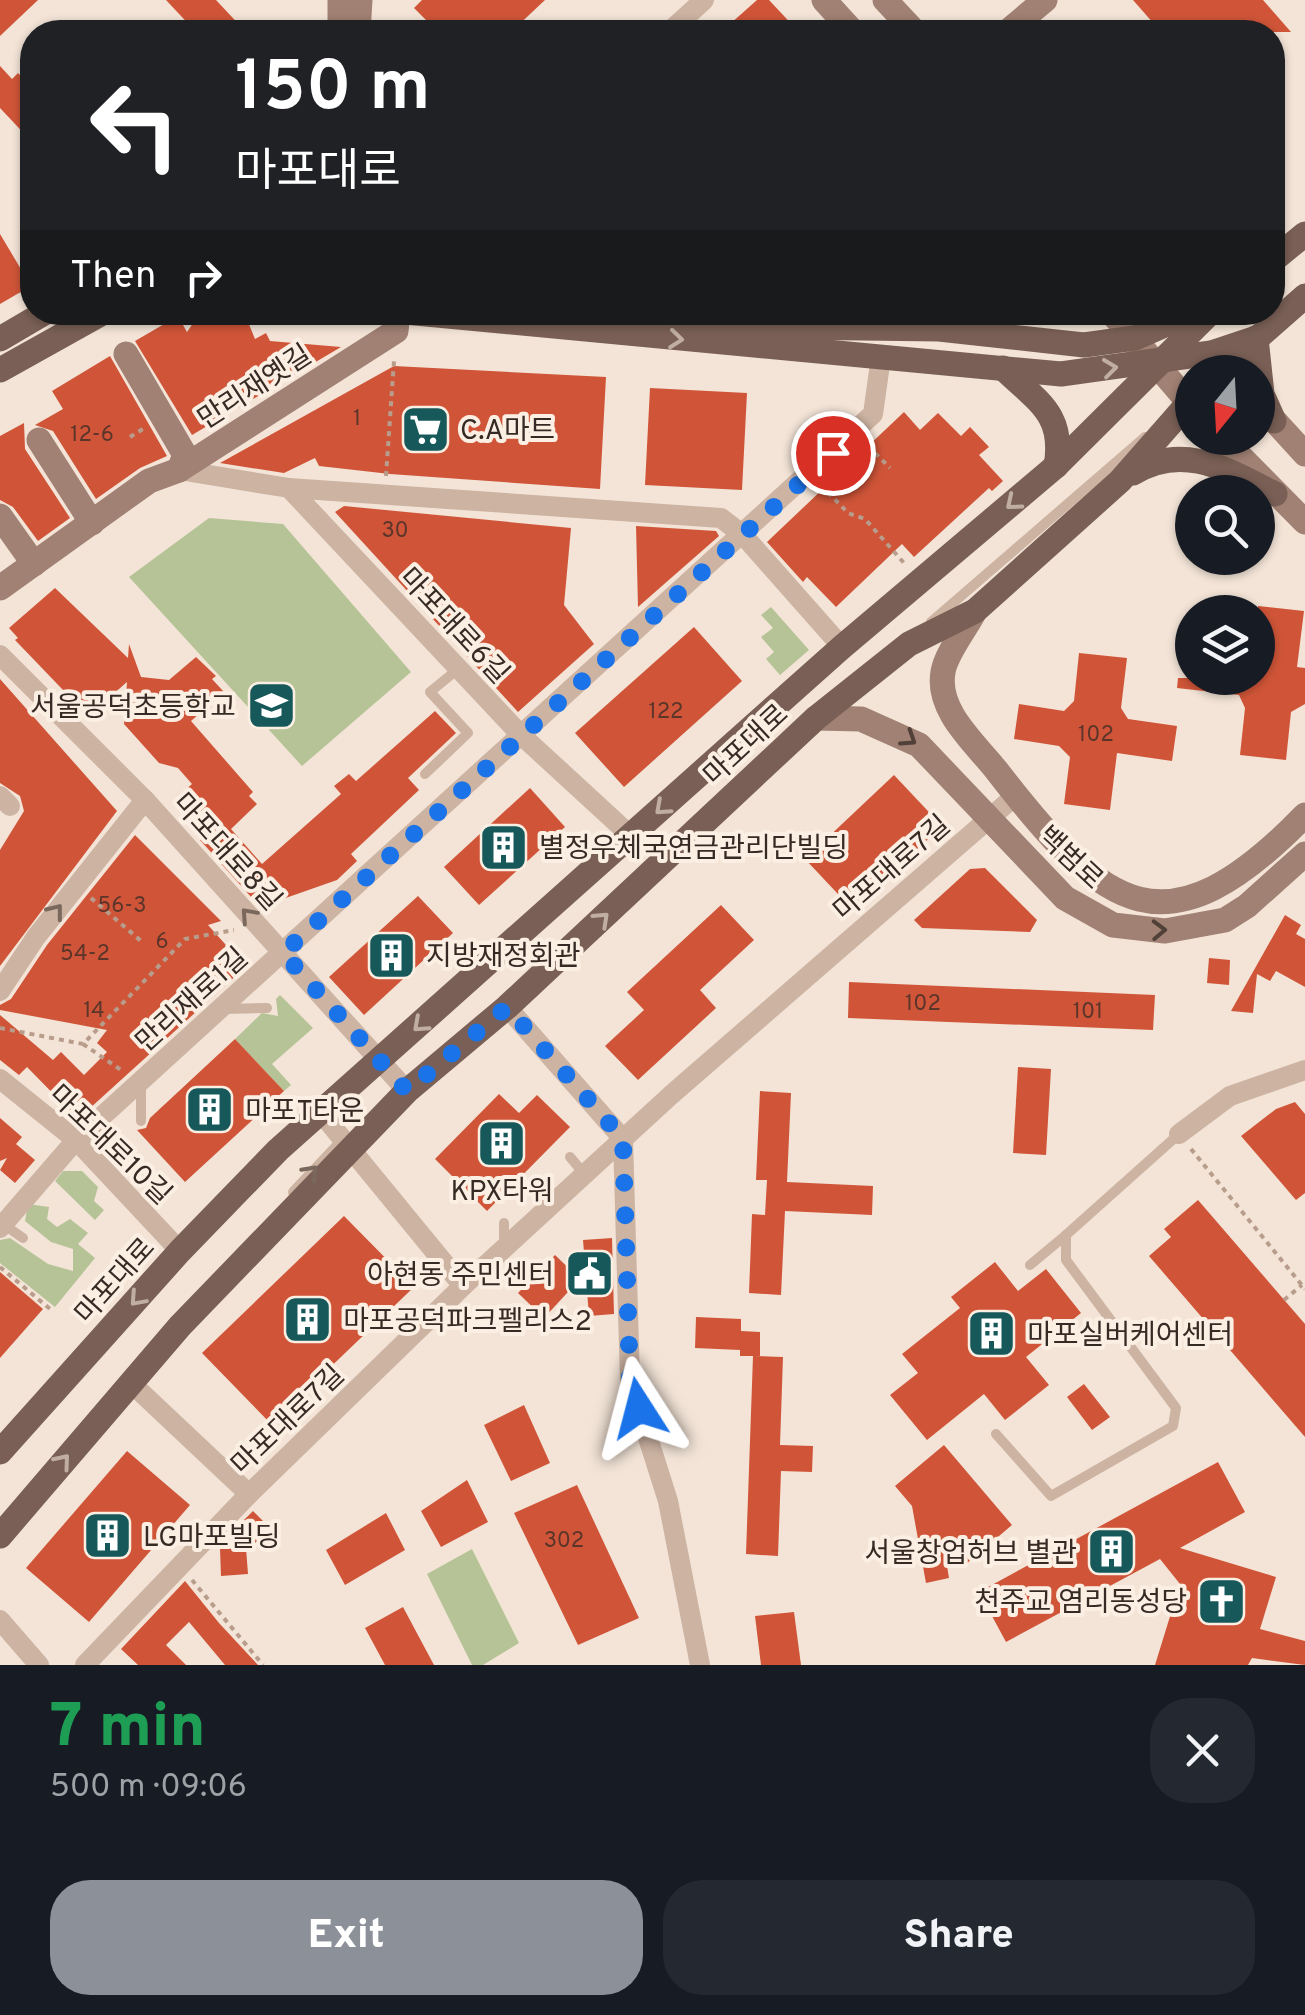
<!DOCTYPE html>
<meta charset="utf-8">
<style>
:root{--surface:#171b24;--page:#242831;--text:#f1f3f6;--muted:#9ea1a6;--accent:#8c9099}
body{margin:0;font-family:Overpass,"Noto Sans KR",sans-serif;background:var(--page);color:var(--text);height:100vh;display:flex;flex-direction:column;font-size:38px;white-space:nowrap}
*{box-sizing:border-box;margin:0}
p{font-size:32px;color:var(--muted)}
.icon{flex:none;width:55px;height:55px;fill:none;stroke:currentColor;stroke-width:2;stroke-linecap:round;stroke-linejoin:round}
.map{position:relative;height:1665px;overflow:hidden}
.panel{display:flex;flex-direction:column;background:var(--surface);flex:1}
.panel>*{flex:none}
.hud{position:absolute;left:20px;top:20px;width:1265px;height:305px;border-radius:40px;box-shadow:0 2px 8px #0004;background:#202124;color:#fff;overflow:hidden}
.needle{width:65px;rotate:198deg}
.buttons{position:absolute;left:1175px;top:355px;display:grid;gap:20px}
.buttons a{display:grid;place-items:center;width:100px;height:100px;border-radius:50%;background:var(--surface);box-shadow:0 2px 8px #0004;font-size:50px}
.pin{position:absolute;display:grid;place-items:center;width:85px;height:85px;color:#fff;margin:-42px;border:5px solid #fff;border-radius:50%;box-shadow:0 2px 10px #0007}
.me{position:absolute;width:110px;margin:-55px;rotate:351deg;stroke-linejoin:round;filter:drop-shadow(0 0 8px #0008)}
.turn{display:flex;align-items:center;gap:35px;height:210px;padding:0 50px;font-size:45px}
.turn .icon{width:130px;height:130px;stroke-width:2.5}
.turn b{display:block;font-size:70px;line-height:85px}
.then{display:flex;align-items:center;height:95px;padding:0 50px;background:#0003;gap:20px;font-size:38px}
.round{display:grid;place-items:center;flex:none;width:105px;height:105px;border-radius:40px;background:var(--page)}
.head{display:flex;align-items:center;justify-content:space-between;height:170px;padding:0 50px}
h1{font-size:60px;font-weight:800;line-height:75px;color:#1e9e55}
.action{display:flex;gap:20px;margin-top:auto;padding:20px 50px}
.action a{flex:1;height:115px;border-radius:40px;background:var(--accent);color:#fff;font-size:40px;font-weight:800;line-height:115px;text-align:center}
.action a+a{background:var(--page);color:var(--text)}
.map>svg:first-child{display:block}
.green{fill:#b6c396}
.building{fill:#d05538}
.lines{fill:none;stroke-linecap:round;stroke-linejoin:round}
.path{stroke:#b89d8c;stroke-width:4;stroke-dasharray:5 5;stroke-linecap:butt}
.lane{stroke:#ccb3a2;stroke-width:10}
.street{stroke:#ccb3a2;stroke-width:20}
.secondary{stroke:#a08173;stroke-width:25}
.primary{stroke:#795f55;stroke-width:25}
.oneway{stroke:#c0aea3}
.oneway2{stroke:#504038}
.oneway3{stroke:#7a685d}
.route{stroke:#1a73e8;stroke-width:18;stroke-dasharray:0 32.4}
.labels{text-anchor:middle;stroke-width:8;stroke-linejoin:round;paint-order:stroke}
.number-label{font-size:22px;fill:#5c352a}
.street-label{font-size:28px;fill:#362a25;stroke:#fbefe3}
.poi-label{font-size:28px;fill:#362a25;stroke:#fbefe3;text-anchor:start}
</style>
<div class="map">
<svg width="1305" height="1665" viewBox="0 0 1305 1665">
<rect width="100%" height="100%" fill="#f3e4d7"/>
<g class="green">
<polygon points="209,518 283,524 411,672 302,766 129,577"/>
<polygon points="771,607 809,650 780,675 766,659 774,652 761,637 773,628 761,615"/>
<polygon points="280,995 313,1028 272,1064 291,1085 284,1091 235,1039 262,1013 278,1016 276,999"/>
<polygon points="63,1171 82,1171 98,1187 94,1201 104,1210 95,1220 55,1181"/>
<polygon points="28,1204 49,1207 47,1219 57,1227 70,1219 88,1233 78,1244 95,1258 55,1307 0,1263 0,1240 10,1238 48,1264 73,1271 73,1249 51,1242 25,1221"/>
<polygon points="472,1549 519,1643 483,1665 472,1665 427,1574"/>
</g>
<g class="building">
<polygon points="0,0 38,0 0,36"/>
<polygon points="166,0 216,0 246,32 196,32"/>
<polygon points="422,0 545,0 511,32 438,32 414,8"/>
<polygon points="757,0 769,0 799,32 721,32"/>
<polygon points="1133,0 1263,0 1291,32 1161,32"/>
<polygon points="0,66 12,79 18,73 32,88 32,142 0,108"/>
<polygon points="0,234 31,286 0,304"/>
<polygon points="200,313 246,317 255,339 266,333 270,341 341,347 192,435 135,341 178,316 187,332"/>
<polygon points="110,356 167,456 140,468 96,499 53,431 35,425 63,409 52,391"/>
<polygon points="394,366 606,377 600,489 390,474 319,466 315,458 284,473 220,463"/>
<polygon points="650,388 747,393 742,490 645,485"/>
<polygon points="904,412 920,430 938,413 961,436 970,427 989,447 979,455 1003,481 992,491 989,488 914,557 902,544 836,607 807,577 803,582 767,542"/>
<polygon points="24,423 25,449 70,518 38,541 13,507 0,500 0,436"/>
<polygon points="344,506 571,528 564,605 594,644 518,712 335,512"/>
<polygon points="636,526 716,531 719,536 638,607"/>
<polygon points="55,588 128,658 129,644 141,677 169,680 196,657 216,676 212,679 224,692 191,721 253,792 249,796 257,804 231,829 262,864 341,794 334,786 349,774 356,781 435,711 456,733 408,778 419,790 351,854 357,861 337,880 260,907 200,840 210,831 178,796 192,784 178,768 159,763 124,724 127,682 88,716 15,640 18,638 9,628"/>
<polygon points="1258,606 1304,611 1297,667 1305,668 1305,704 1291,712 1286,760 1240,755 1245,708 1239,695 1177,688 1178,678 1258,678"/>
<polygon points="694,627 742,681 624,787 575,733"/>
<polygon points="1079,653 1127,658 1121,708 1128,719 1177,726 1172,761 1117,753 1110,810 1064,804 1070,757 1059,746 1014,739 1019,704 1064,711 1074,701"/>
<polygon points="0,679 117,811 0,966 0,850 24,811 20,796 0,783"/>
<polygon points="894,775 942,826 853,910 805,859"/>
<polygon points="530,788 565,827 479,905 444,867"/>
<polygon points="135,835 221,921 208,925 234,954 240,950 251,962 78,1119 27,1067 19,1075 0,1060 0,1015 53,1060 61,1052 84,1075 107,1052 97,1043 107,1030 0,1010 0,1005 11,999 47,945"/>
<polygon points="985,868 1037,920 1030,932 922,928 914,920 970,869"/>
<polygon points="418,896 453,933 364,1015 329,977"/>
<polygon points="721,905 754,940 700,990 716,1008 638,1080 605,1046 644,1010 627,992"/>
<polygon points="1285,915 1301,925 1296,934 1305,939 1305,987 1276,971 1270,981 1257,974 1253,1013 1231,1011"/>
<polygon points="1209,958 1230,960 1229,985 1207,983"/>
<polygon points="849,982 1155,995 1153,1030 848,1018"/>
<polygon points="235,1039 284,1091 185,1182 137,1130 146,1128 150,1118"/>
<polygon points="1018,1067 1051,1069 1046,1155 1013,1153"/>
<polygon points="760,1091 791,1093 787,1182 873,1186 872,1215 785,1211 781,1295 749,1293 752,1214 765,1215 766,1197 767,1180 756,1180"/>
<polygon points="499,1094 519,1113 537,1095 570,1127 487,1211 435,1159"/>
<polygon points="1295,1102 1305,1114 1305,1193 1296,1200 1241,1136 1276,1109"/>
<polygon points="0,1118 22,1137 16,1144 35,1160 15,1183 0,1170 7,1158 0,1161"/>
<polygon points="1198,1200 1305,1324 1305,1437 1149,1256 1171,1237 1164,1229"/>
<polygon points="344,1216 414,1287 271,1424 202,1353"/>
<polygon points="612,1238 614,1314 589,1316 583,1240"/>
<polygon points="555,1255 580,1279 544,1318 518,1293"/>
<polygon points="995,1262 1018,1291 1046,1269 1081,1313 1026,1357 1049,1385 1005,1420 984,1394 927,1440 890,1395 918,1373 902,1354 960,1308 951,1297"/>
<polygon points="0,1272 43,1309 0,1358"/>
<polygon points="696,1317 741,1319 741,1331 760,1332 760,1356 740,1356 740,1350 695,1348"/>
<polygon points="753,1356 783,1357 780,1445 813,1446 812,1472 781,1471 778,1556 746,1554"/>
<polygon points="1084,1384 1110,1417 1092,1430 1067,1397"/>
<polygon points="524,1405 550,1463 511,1481 484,1425"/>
<polygon points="944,1445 1012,1525 966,1564 947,1566 949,1578 926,1583 912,1506 895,1486"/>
<polygon points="127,1451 190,1505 89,1622 26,1568"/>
<polygon points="1218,1462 1245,1512 1180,1548 1276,1577 1260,1629 1305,1641 1305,1665 1252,1658 1248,1665 1155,1665 1180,1584 1160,1559 1006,1642 979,1592"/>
<polygon points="467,1480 488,1522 441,1547 421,1511"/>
<polygon points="577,1485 639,1618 578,1645 514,1513"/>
<polygon points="253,1511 271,1529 256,1543 239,1525"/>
<polygon points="386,1513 405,1550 345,1585 326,1550"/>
<polygon points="246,1548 248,1574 221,1576 220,1549"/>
<polygon points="185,1581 219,1623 258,1665 225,1665 189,1622 166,1645 186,1665 138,1665 121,1649"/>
<polygon points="403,1607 419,1637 434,1665 385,1665 365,1628"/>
<polygon points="794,1612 801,1665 761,1665 755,1616"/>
</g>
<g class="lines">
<g class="path">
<polyline points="130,437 146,427"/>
<polyline points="868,446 890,468"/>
<polyline points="386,476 394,361"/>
<polyline points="821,485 848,513 865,519 904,563"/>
<polyline points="91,898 141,941"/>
<polyline points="0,1028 83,1044 185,939 234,930"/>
<polyline points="83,1044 124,1072"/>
<polyline points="1191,1149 1305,1289"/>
<polyline points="0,1267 50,1309"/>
<polyline points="1284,1300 1302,1285"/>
<polyline points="192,1580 263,1665"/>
</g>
<g class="lane">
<polyline points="931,622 1145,437"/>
<polyline points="425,774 468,733 430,692 458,669"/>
<polyline points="222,1009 267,1008"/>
<polyline points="141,1121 141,1082"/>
<polyline points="570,1157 586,1176"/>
<polyline points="293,1192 343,1139"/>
<polyline points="3,1224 23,1238"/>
<polyline points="504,1247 504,1223"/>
<polyline points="1030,1265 1066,1235"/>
<polyline points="996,1434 1051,1496 1173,1426 1176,1408 1066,1260 1066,1235 1179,1134"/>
</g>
<g class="street">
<polyline points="669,32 704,0"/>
<polyline points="179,470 289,488 721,518 743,535 842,647"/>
<polyline points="289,488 520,734 631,836"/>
<polyline points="0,655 145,800 407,1091"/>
<polyline points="0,796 10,806"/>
<polyline points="0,991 36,937 145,800"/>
<polyline points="507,1007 623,1139 630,1381 668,1501 700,1665"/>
<polyline points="0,1079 76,1140 180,1251"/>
<polyline points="322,1114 463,1286"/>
<polyline points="1179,1134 1230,1096 1305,1070"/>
<polyline points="0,1228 76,1140 873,414 881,357"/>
<polyline points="130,1382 249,1494"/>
<polyline points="0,1620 39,1665"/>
<polyline points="85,1665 249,1494 463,1286 671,1095 1015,796"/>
</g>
<g class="secondary">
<polyline points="824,0 853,32"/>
<polyline points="885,0 915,32"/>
<polyline points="340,32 340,0"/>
<polyline points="358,32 360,0"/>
<polyline points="1007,32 1045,0"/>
<polyline points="1111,312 1192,406"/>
<polyline points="126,354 185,455 179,470"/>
<polyline points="1261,406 1305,454"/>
<polyline points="1222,438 1305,522"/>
<polyline points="39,440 92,523"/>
<polyline points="0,516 34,564"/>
<polyline points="0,588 149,481 179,470 396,331 398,312"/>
<path d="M975,611C966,629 946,653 943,672C936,711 976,744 997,771C1105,911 1166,958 1305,815"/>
<polyline points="816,718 861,719 919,745 1065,898 1113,925 1165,931 1225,920 1247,906 1305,854"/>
</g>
<g class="primary">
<polyline points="1272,261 1305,234"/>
<polyline points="405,312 1061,374 1211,353 1256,338"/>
<polyline points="669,312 783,327 939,329 1084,345 1135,338 1194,312"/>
<polyline points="1256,338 1262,394 1274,421"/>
<polyline points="0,339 46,312"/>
<path d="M1003,368C1038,402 1065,414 1056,466"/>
<polyline points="0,370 104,312"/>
<polyline points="1219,372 1305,296"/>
<path d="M1133,473C1184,442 1227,470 1275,494"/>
<polyline points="0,1452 180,1251 278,1150 842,647 1056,466 1211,312"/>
<polyline points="0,1536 180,1326 407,1091 507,1007 816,718 909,644 975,611 1120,481 1192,399"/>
</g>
</g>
<defs><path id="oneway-chevron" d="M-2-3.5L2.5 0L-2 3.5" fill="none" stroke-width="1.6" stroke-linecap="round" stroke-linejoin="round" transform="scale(2.5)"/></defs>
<g class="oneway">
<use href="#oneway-chevron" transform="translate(676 339) rotate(6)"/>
<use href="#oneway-chevron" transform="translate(1110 368) rotate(-7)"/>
<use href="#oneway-chevron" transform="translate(1013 503) rotate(140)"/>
<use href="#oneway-chevron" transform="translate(662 808) rotate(138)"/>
<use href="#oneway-chevron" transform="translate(602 919) rotate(-43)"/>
<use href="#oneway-chevron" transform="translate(420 1025) rotate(138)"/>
<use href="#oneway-chevron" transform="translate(137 1299) rotate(132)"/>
<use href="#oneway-chevron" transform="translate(63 1461) rotate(-50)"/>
</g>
<g class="oneway2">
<use href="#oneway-chevron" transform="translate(909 739) rotate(33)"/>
<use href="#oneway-chevron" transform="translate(1159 930) rotate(-2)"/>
</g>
<g class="oneway3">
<use href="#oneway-chevron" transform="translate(56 911) rotate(-52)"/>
<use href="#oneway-chevron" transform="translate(248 915) rotate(-132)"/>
<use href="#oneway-chevron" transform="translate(311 1172) rotate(-47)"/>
</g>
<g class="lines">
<polyline class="route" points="639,1408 630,1381 623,1139 507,1007 407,1091 283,953 833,453"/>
</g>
<defs>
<symbol id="supermarket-square" viewBox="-11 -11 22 22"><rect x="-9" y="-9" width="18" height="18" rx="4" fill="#17595a" stroke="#fbefe3"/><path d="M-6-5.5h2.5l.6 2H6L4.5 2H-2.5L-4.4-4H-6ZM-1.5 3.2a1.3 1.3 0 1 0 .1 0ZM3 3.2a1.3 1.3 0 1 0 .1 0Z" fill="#fff"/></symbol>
<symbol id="school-square" viewBox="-11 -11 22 22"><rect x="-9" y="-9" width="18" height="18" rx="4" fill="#17595a" stroke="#fbefe3"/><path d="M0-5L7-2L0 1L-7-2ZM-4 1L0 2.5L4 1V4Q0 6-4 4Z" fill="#fff"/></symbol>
<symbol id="building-square" viewBox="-11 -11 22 22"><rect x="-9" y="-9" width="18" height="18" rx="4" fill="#17595a" stroke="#fbefe3"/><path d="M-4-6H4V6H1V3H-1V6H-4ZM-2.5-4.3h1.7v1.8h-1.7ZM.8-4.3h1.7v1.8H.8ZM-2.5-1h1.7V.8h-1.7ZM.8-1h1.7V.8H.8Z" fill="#fff"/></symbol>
<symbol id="civic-square" viewBox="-11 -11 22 22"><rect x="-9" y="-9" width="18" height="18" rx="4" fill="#17595a" stroke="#fbefe3"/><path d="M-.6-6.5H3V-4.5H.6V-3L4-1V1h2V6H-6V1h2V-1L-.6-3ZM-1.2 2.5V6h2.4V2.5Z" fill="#fff"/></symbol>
<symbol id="church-square" viewBox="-11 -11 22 22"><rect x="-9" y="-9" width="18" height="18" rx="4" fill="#17595a" stroke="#fbefe3"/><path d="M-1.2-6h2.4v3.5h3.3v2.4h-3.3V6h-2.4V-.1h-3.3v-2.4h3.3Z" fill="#fff"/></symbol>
</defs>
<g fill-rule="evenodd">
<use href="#supermarket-square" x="398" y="402" width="55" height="55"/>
<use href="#school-square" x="244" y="678" width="55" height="55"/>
<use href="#building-square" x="476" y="820" width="55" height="55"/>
<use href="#building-square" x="364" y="928" width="55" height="55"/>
<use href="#building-square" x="182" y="1082" width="55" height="55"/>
<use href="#building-square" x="474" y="1116" width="55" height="55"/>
<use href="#civic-square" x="562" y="1246" width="55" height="55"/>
<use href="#building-square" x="280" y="1292" width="55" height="55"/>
<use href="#building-square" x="964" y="1306" width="55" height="55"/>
<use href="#building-square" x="80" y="1508" width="55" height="55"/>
<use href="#building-square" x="1084" y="1524" width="55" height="55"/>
<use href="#church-square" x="1194" y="1574" width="55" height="55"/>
</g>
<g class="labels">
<g class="number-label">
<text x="357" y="425">1</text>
<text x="92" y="441">12-6</text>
<text x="395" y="537">30</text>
<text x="666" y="718">122</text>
<text x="1096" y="741">102</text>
<text x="122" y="912">56-3</text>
<text x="162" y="948">6</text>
<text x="85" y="960">54-2</text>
<text x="923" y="1010">102</text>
<text x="94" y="1017">14</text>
<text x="1088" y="1018">101</text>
<text x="564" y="1547">302</text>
</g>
<g class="street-label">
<text transform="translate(254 386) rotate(-33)" y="10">만리재옛길</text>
<text transform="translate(455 625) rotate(47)" y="10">마포대로6길</text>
<text transform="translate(745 744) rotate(-43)" y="10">마포대로</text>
<text transform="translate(228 851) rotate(48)" y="10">마포대로8길</text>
<text transform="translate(1071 857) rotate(43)" y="10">백범로</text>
<text transform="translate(891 867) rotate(-41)" y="10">마포대로7길</text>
<text transform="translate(191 999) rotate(-42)" y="10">만리재로1길</text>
<text transform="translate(111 1144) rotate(44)" y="10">마포대로10길</text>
<text transform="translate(114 1280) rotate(-48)" y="10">마포대로</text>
<text transform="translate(287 1419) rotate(-44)" y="10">마포대로7길</text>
</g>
<g class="poi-label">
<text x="460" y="439">C.A마트</text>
<text x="236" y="716" text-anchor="end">서울공덕초등학교</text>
<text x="539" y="857">별정우체국연금관리단빌딩</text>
<text x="426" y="965">지방재정회관</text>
<text x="245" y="1120">마포T타운</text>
<text x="502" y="1200" text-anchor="middle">KPX타워</text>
<text x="554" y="1284" text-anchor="end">아현동 주민센터</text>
<text x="343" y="1330">마포공덕파크펠리스2</text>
<text x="1027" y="1344">마포실버케어센터</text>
<text x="143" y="1546">LG마포빌딩</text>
<text x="1077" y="1562" text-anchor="end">서울창업허브 별관</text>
<text x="1187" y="1611" text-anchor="end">천주교 염리동성당</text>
</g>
</g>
</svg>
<div class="buttons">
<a><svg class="needle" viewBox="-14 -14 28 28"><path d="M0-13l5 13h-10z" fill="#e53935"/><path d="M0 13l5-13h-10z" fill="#9ea1a6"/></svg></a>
<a><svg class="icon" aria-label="search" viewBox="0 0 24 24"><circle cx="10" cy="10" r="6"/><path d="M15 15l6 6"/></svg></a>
<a><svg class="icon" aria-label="layers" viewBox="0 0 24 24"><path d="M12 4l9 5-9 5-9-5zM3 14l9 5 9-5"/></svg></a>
</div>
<div class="pin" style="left:833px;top:453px;background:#d93025"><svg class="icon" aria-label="arrive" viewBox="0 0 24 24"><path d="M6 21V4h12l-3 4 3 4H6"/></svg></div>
<svg class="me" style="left:639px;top:1408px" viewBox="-20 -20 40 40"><path d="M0-17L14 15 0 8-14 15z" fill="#1a73e8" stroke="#fff" stroke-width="4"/></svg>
<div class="hud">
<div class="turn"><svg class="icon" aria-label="left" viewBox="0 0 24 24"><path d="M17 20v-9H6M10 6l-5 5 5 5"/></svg><div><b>150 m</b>마포대로</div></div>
<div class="then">Then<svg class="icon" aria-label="right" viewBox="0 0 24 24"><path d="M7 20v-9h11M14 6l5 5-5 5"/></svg></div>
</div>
</div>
<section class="panel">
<div class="head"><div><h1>7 min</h1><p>500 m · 09:06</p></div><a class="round"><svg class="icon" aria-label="close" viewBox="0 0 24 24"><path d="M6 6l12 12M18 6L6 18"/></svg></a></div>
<div class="action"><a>Exit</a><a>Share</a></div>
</section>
